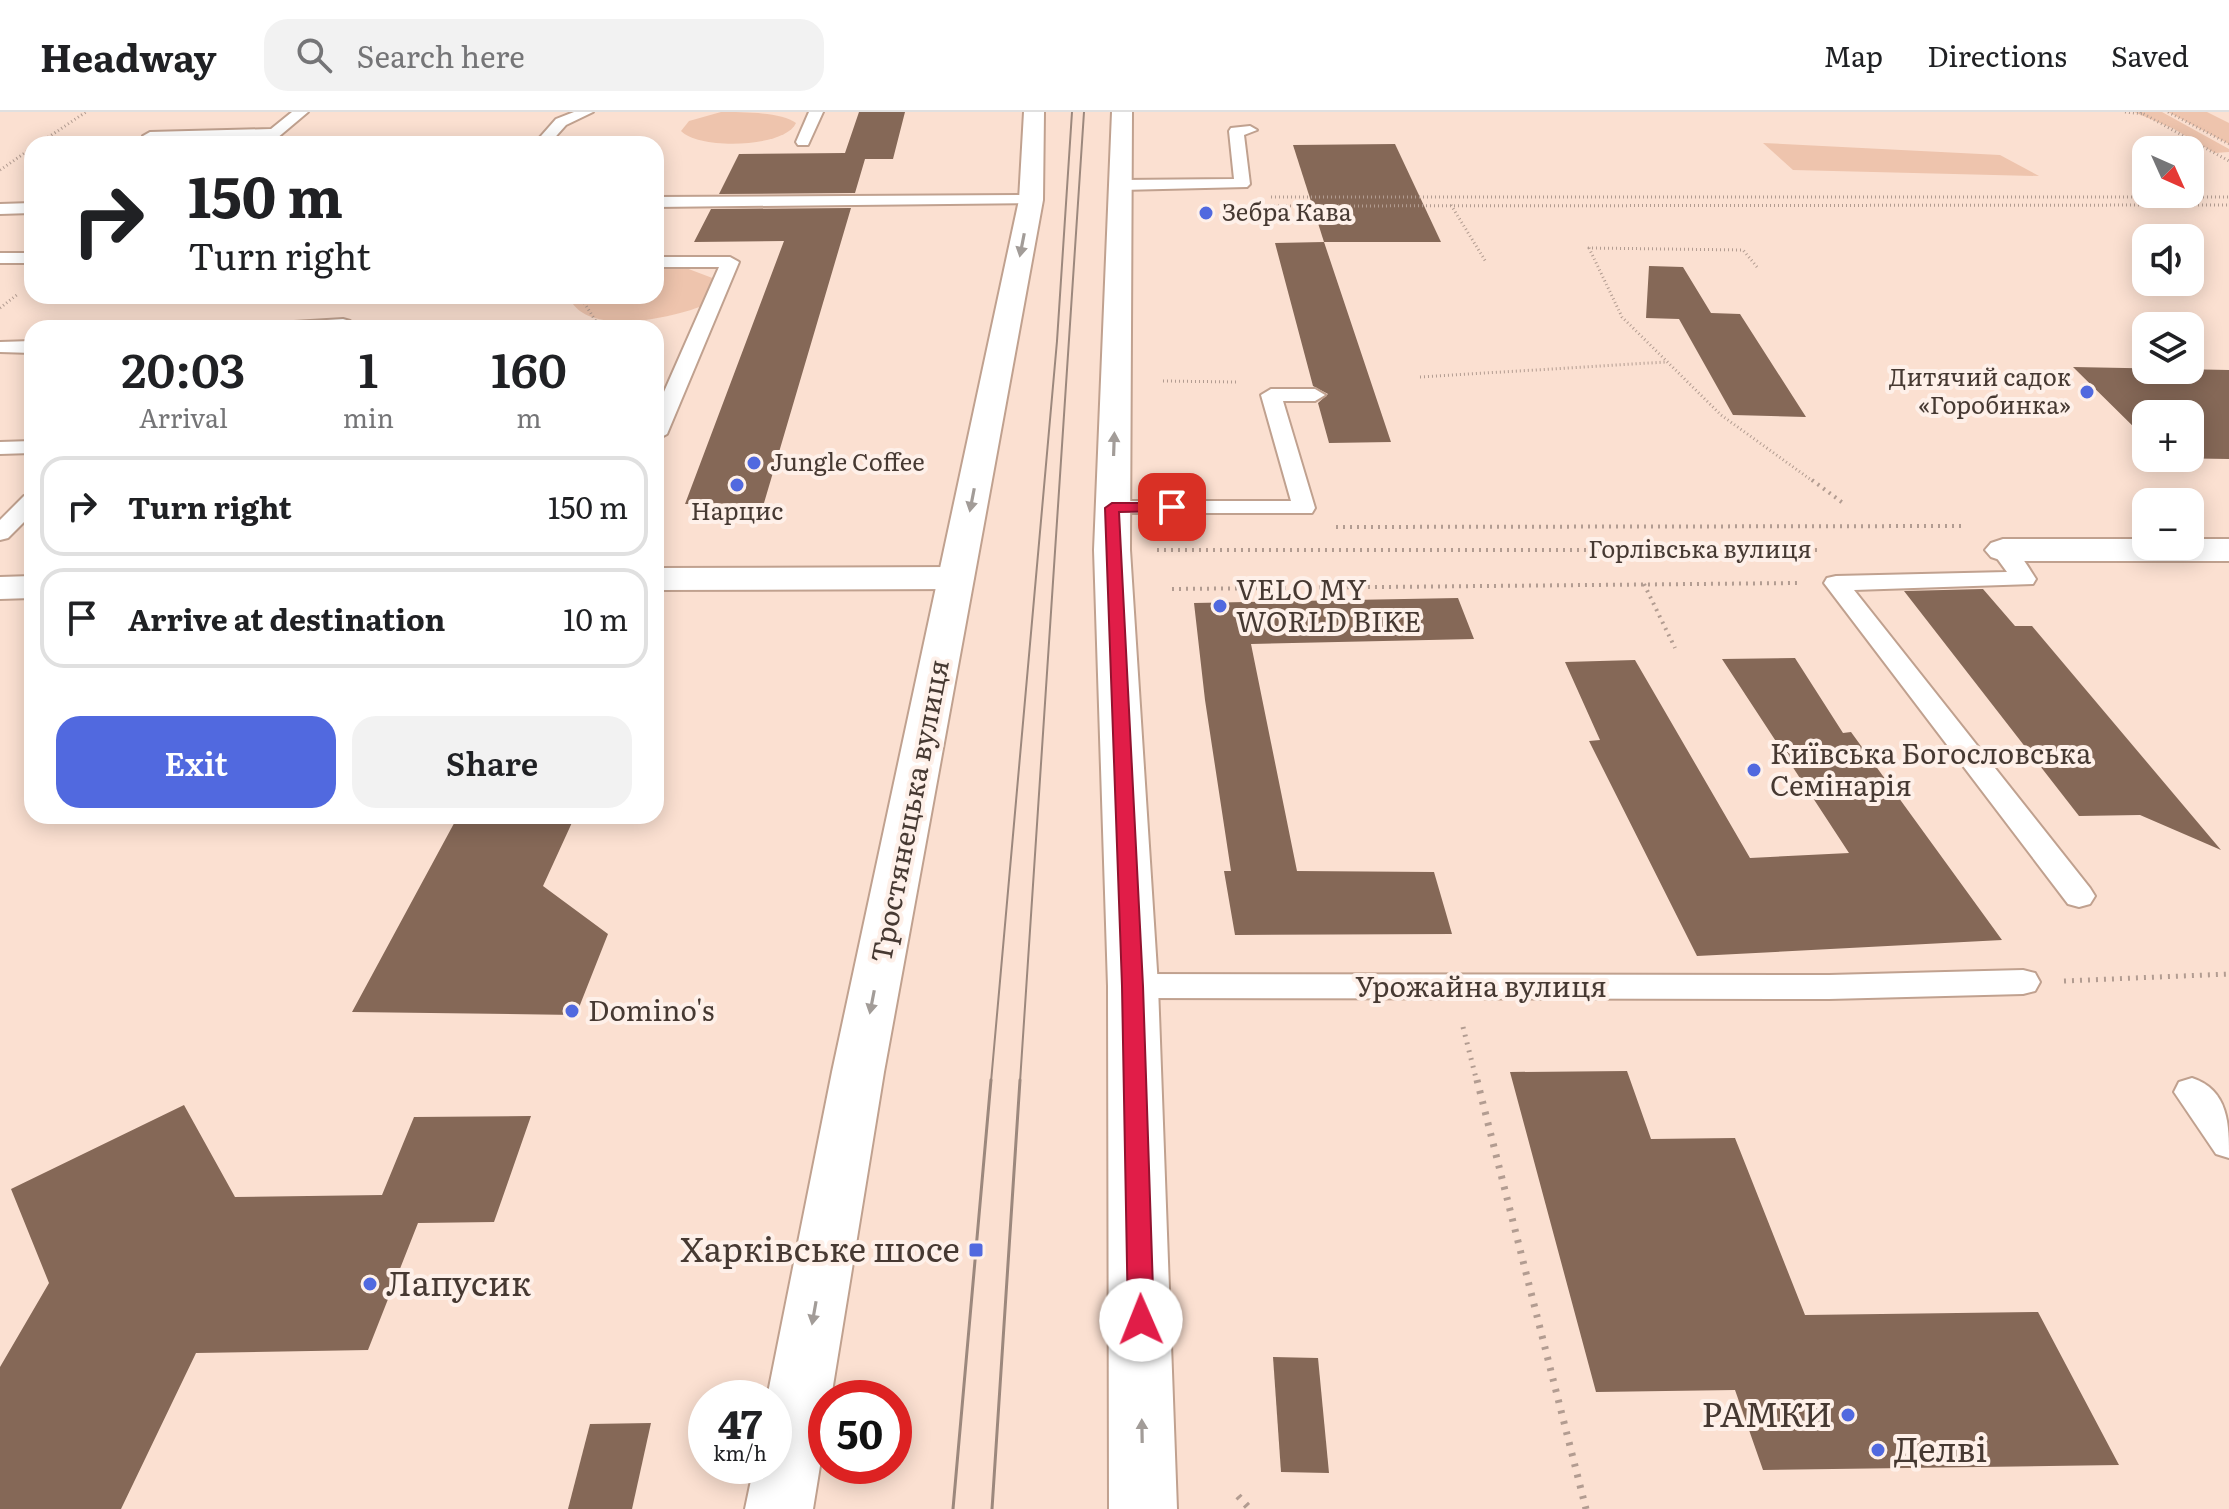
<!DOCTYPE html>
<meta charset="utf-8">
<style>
:root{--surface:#fff;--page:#f2f2f2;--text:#202124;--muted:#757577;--line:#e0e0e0;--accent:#5169df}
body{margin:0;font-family:Literata,serif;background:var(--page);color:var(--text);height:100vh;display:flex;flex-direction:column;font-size:30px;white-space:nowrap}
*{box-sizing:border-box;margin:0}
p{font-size:26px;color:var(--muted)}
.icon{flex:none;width:44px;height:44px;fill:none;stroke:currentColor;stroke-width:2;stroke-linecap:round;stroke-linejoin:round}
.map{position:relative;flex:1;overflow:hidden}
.panel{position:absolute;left:24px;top:208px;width:640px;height:504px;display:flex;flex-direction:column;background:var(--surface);border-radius:24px;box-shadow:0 4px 20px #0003}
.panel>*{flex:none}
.hud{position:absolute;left:24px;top:24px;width:640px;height:168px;border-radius:24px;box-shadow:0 4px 20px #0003;background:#fff;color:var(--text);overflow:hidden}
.needle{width:52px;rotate:135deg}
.tools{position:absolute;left:2132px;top:24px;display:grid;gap:16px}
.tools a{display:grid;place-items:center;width:72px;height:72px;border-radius:16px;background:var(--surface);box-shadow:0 4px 20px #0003;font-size:40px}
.speed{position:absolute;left:688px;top:1268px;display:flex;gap:16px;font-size:40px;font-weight:700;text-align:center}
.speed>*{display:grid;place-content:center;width:104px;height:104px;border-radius:50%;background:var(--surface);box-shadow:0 4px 20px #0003;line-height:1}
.speed small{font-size:20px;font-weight:400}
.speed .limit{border:12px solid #d22;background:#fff;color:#111}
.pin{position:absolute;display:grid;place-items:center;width:68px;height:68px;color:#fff;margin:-34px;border-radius:16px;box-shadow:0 4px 12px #0006}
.me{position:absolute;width:88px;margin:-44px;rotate:359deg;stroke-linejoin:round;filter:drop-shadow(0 0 6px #0008)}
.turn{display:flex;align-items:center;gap:28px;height:168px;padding:0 32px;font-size:36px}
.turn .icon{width:104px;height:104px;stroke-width:2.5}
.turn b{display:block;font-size:56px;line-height:68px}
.eta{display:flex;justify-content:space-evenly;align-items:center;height:136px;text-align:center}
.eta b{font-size:48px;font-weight:600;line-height:56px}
.primary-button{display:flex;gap:16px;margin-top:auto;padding:16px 32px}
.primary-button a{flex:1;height:92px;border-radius:24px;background:var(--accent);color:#fff;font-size:32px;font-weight:600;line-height:92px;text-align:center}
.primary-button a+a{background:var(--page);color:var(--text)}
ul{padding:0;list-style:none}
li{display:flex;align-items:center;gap:24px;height:100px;margin:0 16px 12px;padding:0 16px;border:4px solid var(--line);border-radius:24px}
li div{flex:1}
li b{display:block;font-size:30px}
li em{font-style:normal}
header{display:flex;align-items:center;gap:48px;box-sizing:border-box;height:112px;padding:0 40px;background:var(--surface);border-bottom:2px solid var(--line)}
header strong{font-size:38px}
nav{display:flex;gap:44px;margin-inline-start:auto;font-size:28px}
.search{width:560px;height:72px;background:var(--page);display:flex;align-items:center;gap:20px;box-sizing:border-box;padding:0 28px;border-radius:24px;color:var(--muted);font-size:30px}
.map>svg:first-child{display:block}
.green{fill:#eec4ad}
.building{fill:#856857}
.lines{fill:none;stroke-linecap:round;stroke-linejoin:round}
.service-casing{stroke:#c0a18f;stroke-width:4}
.minor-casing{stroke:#c0a18f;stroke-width:4}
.secondary-casing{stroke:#c0a18f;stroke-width:4}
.path-far3{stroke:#b29c91;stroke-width:3;stroke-dasharray:1 3;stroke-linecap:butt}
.path-far2{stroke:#b29c91;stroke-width:4;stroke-dasharray:2 5;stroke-linecap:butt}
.path-far1{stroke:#b29c91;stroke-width:5;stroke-dasharray:2 6;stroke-linecap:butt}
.path{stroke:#b29c91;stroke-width:7;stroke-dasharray:3 8;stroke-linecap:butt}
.service{fill:#fff;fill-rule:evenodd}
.minor{fill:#fff;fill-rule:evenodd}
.secondary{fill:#fff;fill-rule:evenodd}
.tram-far1{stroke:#9c887d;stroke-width:2}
.tram{stroke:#9c887d;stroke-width:3}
.oneway{fill:#a29c98}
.route{fill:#e11d48;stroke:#92132f;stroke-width:2}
.poi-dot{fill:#5169df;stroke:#fef0e9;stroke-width:3}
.labels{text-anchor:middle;stroke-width:8;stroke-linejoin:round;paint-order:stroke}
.far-poi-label{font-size:24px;fill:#463932;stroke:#fef0e9;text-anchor:start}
.far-street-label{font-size:24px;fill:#463932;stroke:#fef0e9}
.poi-label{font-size:28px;fill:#463932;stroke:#fef0e9;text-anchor:start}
.street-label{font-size:28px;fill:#463932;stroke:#fef0e9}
.near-poi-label{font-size:34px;fill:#463932;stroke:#fef0e9;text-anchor:end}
</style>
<header>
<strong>Headway</strong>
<div class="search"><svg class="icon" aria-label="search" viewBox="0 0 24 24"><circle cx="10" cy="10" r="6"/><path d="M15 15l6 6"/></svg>Search here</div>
<nav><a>Map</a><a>Directions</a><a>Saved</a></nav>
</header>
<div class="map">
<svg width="2229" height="1397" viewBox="0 0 2229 1397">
<rect width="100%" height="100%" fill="#fbe0d1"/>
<g class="green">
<path d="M721,0C742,0 782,0 796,11C785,36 699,38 681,19L689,9Z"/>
<polygon points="2134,0 2162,0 2229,37 2229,40 2215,41 2174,17"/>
<polygon points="2168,0 2207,0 2229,11 2229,32"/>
<polygon points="1763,31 2000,43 2039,64 1793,58"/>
<path d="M656,155L686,156L715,167L702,194C672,206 591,224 571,189L572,184H656Z"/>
</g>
<g class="building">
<polygon points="859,0 905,0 893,47 865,47 855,81 719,82 739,42 845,41"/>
<polygon points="1395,32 1441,130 1324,130 1293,33"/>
<polygon points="851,96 764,391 685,392 784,129 694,130 711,97"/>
<polygon points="1324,130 1391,330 1329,331 1318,291 1328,282 1313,274 1275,131"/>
<polygon points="1649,154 1683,155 1711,201 1740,202 1806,305 1733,303 1679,207 1646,206"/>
<polygon points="2073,255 2229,258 2229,347 2166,346 2190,346 2190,302 2146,302 2146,327"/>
<polygon points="1983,477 2015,514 2032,514 2221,738 2140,703 2079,704 1904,479"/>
<polygon points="1458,486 1474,527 1251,532 1297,759 1434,760 1452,822 1235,823 1224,759 1231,759 1205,588 1194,491"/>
<polygon points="1795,546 1843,621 1851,620 2002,828 1697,844 1589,629 1600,628 1565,550 1635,548 1750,746 1849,741 1722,547"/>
<polygon points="458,704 575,704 543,774 608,822 576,903 352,900"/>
<polygon points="1627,959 1651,1027 1735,1026 1805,1203 2038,1200 2119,1353 1763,1358 1735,1278 1596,1280 1510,960"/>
<polygon points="184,993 235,1085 382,1083 414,1005 531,1004 494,1110 418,1111 368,1238 196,1241 121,1397 0,1397 0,1255 49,1171 11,1077"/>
<polygon points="1273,1245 1318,1246 1329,1361 1281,1360"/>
<polygon points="651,1311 632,1397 568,1397 590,1312"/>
</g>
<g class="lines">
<defs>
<g id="service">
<polygon points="292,0 308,0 270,32 254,32 260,26 150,28 143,24 150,20 271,17"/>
<polygon points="574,0 593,0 566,13 549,32 534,32 556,7"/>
<polygon points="809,0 823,0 808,33 798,33 796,30"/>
<polygon points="1250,14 1257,18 1244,23 1250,72 1247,75 1121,78 1113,73 1121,68 1234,67 1229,19 1231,16"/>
<polygon points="1031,83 1039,88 1037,91 656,95 656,85"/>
<polygon points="32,91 32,101 0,102 0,92"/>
<rect x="0" y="141" width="32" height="10"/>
<polygon points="656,145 730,145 739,150 667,322 656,328 656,298 719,155 656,155"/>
<polygon points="343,207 350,209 350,216 285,216 294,210"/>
<polygon points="32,229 32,241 0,240 0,230"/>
<polygon points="1271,277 1315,277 1325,283 1315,289 1283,289 1315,396 1312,401 1104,401 1101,396 1104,391 1112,389 1291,389 1261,283"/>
<polygon points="32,329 32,341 0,342 0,330"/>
<polygon points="32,382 32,402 8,426 0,428 0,408 24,384"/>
<path d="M2003,431C2018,435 2028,455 2036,467L2033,472L1854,478L2090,776L2095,784L2090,792L2079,795L2068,792L1824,471L1827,466L1836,464L2007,460L1991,438L1995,433Z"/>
<polygon points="2023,858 2035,861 2040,870 2035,879 2023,882 1829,887 1133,886 1121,883 1116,874 1121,865 1133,862 1829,863"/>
<path d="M2192,966C2229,978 2229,1013 2229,1046L2216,1042L2174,980L2179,970Z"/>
</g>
<g id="minor">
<polygon points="2003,427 2146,427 2146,434 2190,434 2190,427 2229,427 2229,449 2003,449 1991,445 1985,438 1991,431"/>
<polygon points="956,455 969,458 974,466 969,474 956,477 656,478 656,456"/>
<polygon points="32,464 32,486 0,487 0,465"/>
</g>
<g id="secondary">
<polygon points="1024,0 1044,0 1043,88 884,960 831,1286 826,1286 826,1317 813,1397 745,1397 754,1354 774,1354 774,1286 767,1286 832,960 1019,88"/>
<polygon points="1112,0 1132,0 1130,438 1158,874 1177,1397 1109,1397 1108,874 1094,438"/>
</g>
</defs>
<use href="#service" class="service-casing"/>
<use href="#minor" class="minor-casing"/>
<use href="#secondary" class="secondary-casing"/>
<g class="path-far3">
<polyline points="2125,0 2144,2"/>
<polyline points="2140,0 2229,49"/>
<polyline points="2168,0 2229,32"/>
<polyline points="38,32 86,0"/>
<polyline points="0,58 32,36"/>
<polyline points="1271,85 2229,85"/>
<polyline points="1451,93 1486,150"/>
<polyline points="1270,94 2229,93"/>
<polyline points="1757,155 1743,138 1589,136 1622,205 1721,303 1814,370"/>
<polyline points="580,184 600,216"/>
<polyline points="0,196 18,182"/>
<polyline points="1420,265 1666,250"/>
<polyline points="1163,269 1236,270"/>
</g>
<g class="path-far2">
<polyline points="1812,368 1843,391"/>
<polyline points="1336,415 1966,414"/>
<polyline points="1157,438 1819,438"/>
<polyline points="1644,472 1675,536"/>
<polyline points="1172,477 1799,471"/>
</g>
<g class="path-far1">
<polyline points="2064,869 2229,862"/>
<polyline points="1463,915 1477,970"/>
</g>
<g class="path">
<polyline points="1477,968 1586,1397"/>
<polyline points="1238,1384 1250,1397"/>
</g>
<use href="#service" class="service"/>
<use href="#minor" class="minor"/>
<use href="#secondary" class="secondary"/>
<g class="tram-far1">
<polyline points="991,970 1057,229 1072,0"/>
<polyline points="1020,970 1084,0"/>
</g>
<g class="tram">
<polyline points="953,1397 991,968"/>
<polyline points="992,1397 1020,968"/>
</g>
</g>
<defs><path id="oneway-solid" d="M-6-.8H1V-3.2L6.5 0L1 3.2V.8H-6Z" transform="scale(2)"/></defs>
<g class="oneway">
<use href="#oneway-solid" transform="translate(1022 133) rotate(101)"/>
<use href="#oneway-solid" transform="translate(1114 332) rotate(-88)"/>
<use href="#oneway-solid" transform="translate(972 388) rotate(101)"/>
<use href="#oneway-solid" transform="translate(872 890) rotate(101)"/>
<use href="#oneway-solid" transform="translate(814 1201) rotate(100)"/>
<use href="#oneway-solid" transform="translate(1142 1319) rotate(-91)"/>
</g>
<polygon class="route" points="1112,391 1172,391 1179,395 1172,399 1119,400 1143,874 1154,1208 1150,1216 1141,1220 1132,1216 1128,1208 1122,874 1105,396"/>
<g class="poi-dot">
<circle cx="1206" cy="101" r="8"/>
<circle cx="2087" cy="280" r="8"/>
<circle cx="754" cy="351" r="8"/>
<circle cx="737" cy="373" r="8"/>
<circle cx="1220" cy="494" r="8"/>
<circle cx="1754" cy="658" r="8"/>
<circle cx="572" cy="899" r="8"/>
<rect x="968" y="1130" width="16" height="16" rx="4"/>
<circle cx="370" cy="1172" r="8"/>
<circle cx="1848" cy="1303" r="8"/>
<circle cx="1878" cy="1338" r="8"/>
</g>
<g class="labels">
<g class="far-poi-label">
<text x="1222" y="109">Зебра Кава</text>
<text x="2071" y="274" text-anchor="end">Дитячий садок<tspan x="2071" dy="28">«Горобинка»</tspan></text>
<text x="770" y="359">Jungle Coffee</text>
<text x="737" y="408" text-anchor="middle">Нарцис</text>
</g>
<g class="far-street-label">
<text x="1700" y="446">Горлівська вулиця</text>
</g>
<g class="poi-label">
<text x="1236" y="488">VELO MY<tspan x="1236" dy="32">WORLD BIKE</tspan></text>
<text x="1770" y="652">Київська Богословська<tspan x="1770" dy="32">Семінарія</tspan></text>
<text x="588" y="909">Domino's</text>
</g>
<g class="street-label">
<text transform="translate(910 699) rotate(-79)" y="10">Тростянецька вулиця</text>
<text x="1481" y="885">Урожайна вулиця</text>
</g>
<g class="near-poi-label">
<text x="960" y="1150">Харківське шосе</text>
<text x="386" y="1184" text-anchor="start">Лапусик</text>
<text x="1832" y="1315">РАМКИ</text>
<text x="1894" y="1350" text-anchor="start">Делві</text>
</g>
</g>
</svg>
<div class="tools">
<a><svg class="needle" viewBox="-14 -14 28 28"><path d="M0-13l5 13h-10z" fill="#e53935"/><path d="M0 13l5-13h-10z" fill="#757577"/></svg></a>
<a><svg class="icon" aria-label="sound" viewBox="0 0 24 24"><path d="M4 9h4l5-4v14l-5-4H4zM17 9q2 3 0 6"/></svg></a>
<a><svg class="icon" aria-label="layers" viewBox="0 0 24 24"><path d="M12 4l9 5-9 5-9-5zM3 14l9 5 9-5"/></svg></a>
<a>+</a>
<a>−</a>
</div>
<div class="speed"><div>47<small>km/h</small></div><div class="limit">50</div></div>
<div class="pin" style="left:1172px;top:395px;background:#d93025"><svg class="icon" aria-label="arrive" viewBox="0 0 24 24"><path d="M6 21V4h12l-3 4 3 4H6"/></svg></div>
<svg class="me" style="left:1141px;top:1208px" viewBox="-20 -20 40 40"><circle r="19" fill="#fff"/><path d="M0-13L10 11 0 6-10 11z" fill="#e11d48"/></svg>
<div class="hud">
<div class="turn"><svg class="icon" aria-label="right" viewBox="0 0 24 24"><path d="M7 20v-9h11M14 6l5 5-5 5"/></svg><div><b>150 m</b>Turn right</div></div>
</div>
<section class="panel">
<div class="eta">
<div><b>20:03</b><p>Arrival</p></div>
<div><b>1</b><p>min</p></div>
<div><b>160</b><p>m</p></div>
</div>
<ul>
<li><svg class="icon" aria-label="right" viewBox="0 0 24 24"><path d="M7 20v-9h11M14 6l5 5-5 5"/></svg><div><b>Turn right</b></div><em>150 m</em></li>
<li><svg class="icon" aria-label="arrive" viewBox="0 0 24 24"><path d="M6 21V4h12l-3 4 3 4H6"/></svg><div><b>Arrive at destination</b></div><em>10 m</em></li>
</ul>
<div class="primary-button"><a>Exit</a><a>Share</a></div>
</section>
</div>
